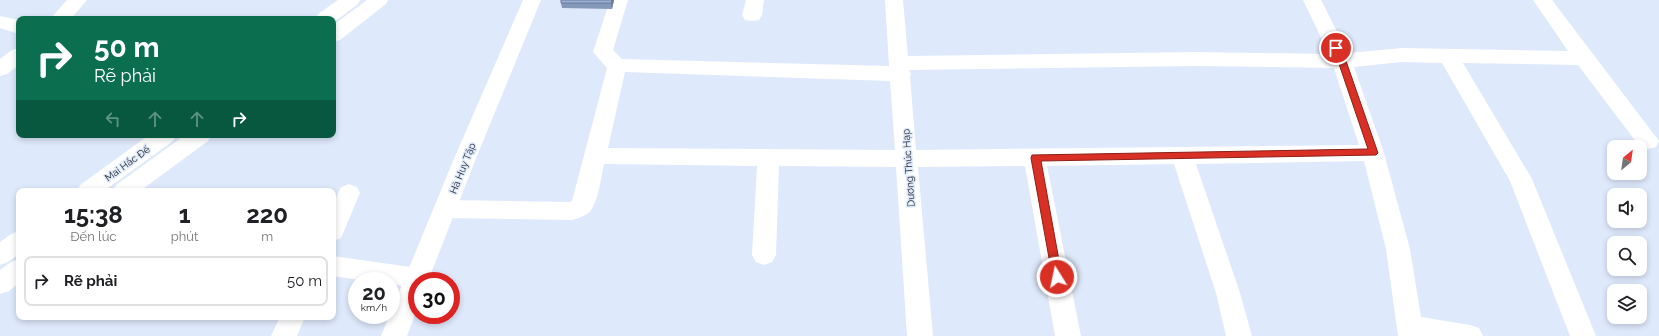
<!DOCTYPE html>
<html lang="vi">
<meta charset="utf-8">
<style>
:root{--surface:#fff;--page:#f2f2f2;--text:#202124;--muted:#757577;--line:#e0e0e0}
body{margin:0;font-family:Raleway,sans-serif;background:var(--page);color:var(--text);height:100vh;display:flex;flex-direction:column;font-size:15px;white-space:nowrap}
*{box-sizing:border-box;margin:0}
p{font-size:13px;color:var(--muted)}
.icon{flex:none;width:22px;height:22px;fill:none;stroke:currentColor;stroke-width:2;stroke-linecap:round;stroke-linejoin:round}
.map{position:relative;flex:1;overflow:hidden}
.sheet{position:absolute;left:16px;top:188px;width:320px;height:132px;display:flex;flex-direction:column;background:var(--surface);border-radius:8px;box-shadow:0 2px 6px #0003}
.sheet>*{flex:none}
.banner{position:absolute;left:16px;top:16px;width:320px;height:122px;border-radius:8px;box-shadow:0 2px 6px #0003;background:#0b6e4f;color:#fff;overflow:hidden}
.needle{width:26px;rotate:29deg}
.fabs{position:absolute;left:1607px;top:140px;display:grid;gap:8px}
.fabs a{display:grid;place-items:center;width:40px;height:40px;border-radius:8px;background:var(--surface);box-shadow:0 2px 6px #0003;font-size:20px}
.speed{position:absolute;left:348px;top:272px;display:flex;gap:8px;font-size:20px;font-weight:700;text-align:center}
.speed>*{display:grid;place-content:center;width:52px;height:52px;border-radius:50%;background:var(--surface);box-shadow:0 2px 6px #0003;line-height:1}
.speed small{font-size:10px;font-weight:400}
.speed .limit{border:6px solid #d22;background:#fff;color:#111}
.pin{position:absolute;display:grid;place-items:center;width:34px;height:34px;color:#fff;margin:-17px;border:2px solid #fff;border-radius:50%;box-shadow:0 1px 4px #0007}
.me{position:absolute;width:44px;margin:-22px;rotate:350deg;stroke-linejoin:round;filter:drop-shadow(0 0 3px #0008)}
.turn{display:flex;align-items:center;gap:14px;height:84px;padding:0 12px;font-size:18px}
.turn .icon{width:52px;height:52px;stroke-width:2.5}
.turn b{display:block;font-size:28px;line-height:34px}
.lanes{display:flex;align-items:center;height:38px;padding:0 12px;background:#0003;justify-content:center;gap:20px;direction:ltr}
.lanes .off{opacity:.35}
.eta{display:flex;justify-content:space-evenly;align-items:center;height:68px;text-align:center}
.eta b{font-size:24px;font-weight:700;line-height:28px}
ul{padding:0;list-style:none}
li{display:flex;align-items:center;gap:12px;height:50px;margin:0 8px 6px;padding:0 4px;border:2px solid var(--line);border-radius:8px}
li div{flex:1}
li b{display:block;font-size:15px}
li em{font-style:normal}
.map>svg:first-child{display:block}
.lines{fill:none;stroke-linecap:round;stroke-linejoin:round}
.minor{fill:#fff;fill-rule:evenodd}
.major{fill:#fff;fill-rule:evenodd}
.wall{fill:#8498ba}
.shaded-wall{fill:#6b7c97}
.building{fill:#99b1d8;stroke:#6b7c97}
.route{fill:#d93025;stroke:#8d1f18}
.labels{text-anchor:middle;stroke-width:3;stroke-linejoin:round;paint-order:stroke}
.street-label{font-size:10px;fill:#242931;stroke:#dee9fb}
</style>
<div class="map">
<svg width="1659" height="336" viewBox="0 0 1659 336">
<rect width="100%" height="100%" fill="#dee9fb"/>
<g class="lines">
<g class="minor">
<polygon points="67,0 87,0 71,19 50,19"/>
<path d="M610,0H628L613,50L622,59L889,66L885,0H903L908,56L1196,52L1329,54L1303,0H1321L1348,53L1402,48L1568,51L1533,0H1552L1659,141L1656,147L1648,149L1640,147L1578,65L1463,63L1532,179L1596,336H1570L1510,181L1442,63L1402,62L1354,67L1384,153L1410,249L1421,317L1470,325L1479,328L1483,336H1398L1386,249L1364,161L1196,164L1240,293L1252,336H1226L1216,293L1174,164L1047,166L1081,336H1055L1025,166L918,167L933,336H907L896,167L779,166L776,255L772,262L764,265L756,262L752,255L757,166L604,164C601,177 598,207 587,214C582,217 577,219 572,220L445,218L437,215L434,209L437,203L445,200L569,202L572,201L607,68L593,52ZM1196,66L1334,68L1359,145L916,150L910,76L911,74L909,70ZM625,72L890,81L895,150L608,148Z"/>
<polygon points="746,0 764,0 762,15 759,20 752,21 745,20 742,15"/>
<polygon points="0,16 19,20 19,34 0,28"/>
<polygon points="19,48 19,65 7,74 0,76 0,59 12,50"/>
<polygon points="349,184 357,187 360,193 341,238 333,241 333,204 341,187"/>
<polygon points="333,256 418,268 427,271 430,278 429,281 417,281 417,288 391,284 391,281 367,281 333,276"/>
<polygon points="280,317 305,317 297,336 271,336"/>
</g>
<g class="major">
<polygon points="338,0 360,0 358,4 333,23 333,19 315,19 318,14"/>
<polygon points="367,0 388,0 386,4 340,40 333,42 333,25"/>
<polygon points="523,0 541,0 475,161 428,281 417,281 417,309 407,336 381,336 453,161"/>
<polygon points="149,135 176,135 173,141 104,191 77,191 80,185"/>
<polygon points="185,135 211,135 208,141 140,191 113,191 116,185"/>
<polygon points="19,231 19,254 8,262 0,265 0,242 11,234"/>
<polygon points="19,259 19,283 9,291 0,294 0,270 11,262"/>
</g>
</g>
<polygon class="wall" points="614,0 612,9 562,8 561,3"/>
<polygon class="shaded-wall" points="612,0 614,0 612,9 611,3"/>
<polygon class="building" points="561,0 612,0 611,3 561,3"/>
<polygon class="route" points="1333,46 1339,46 1346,61 1378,153 1376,155 1041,161 1062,277 1060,280 1057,281 1053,280 1031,158 1032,155 1368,149 1338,61 1332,48"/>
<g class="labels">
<g class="street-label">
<text transform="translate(127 163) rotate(-36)" y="4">Mai Hắc Đế</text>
<text transform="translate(462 168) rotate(-68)" y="4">Hà Huy Tập</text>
<text transform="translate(908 168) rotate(-94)" y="4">Dương Thúc Hạp</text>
</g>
</g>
</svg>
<div class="fabs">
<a><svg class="needle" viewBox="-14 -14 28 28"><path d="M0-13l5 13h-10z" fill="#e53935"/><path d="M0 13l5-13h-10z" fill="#757577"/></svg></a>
<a><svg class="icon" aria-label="sound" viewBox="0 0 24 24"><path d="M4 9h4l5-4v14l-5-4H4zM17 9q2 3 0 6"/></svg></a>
<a><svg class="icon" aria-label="search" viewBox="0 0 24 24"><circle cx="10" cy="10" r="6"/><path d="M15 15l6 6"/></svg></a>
<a><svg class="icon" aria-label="layers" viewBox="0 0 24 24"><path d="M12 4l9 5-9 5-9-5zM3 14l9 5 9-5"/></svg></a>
</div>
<div class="speed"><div>20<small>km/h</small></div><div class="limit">30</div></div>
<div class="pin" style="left:1336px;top:48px;background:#d93025"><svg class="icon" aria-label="arrive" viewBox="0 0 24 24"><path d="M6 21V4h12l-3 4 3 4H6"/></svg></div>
<svg class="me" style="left:1057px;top:277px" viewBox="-20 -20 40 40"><circle r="17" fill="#d93025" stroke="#fff" stroke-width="3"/><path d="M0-11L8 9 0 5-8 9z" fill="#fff"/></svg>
<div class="banner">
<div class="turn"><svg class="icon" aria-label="right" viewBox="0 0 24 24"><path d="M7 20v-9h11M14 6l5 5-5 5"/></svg><div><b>50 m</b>Rẽ phải</div></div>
<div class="lanes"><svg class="icon off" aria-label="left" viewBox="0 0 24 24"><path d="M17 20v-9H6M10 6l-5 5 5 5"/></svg><svg class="icon off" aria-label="ahead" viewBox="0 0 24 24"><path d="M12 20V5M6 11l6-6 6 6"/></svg><svg class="icon off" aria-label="ahead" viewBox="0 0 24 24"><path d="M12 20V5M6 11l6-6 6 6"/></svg><svg class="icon" aria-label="right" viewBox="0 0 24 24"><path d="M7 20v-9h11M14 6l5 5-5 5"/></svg></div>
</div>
<section class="sheet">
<div class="eta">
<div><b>15:38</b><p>Đến lúc</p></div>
<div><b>1</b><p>phút</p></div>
<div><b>220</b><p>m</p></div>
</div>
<ul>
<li><svg class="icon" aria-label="right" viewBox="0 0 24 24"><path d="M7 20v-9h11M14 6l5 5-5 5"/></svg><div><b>Rẽ phải</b></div><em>50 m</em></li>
</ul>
</section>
</div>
